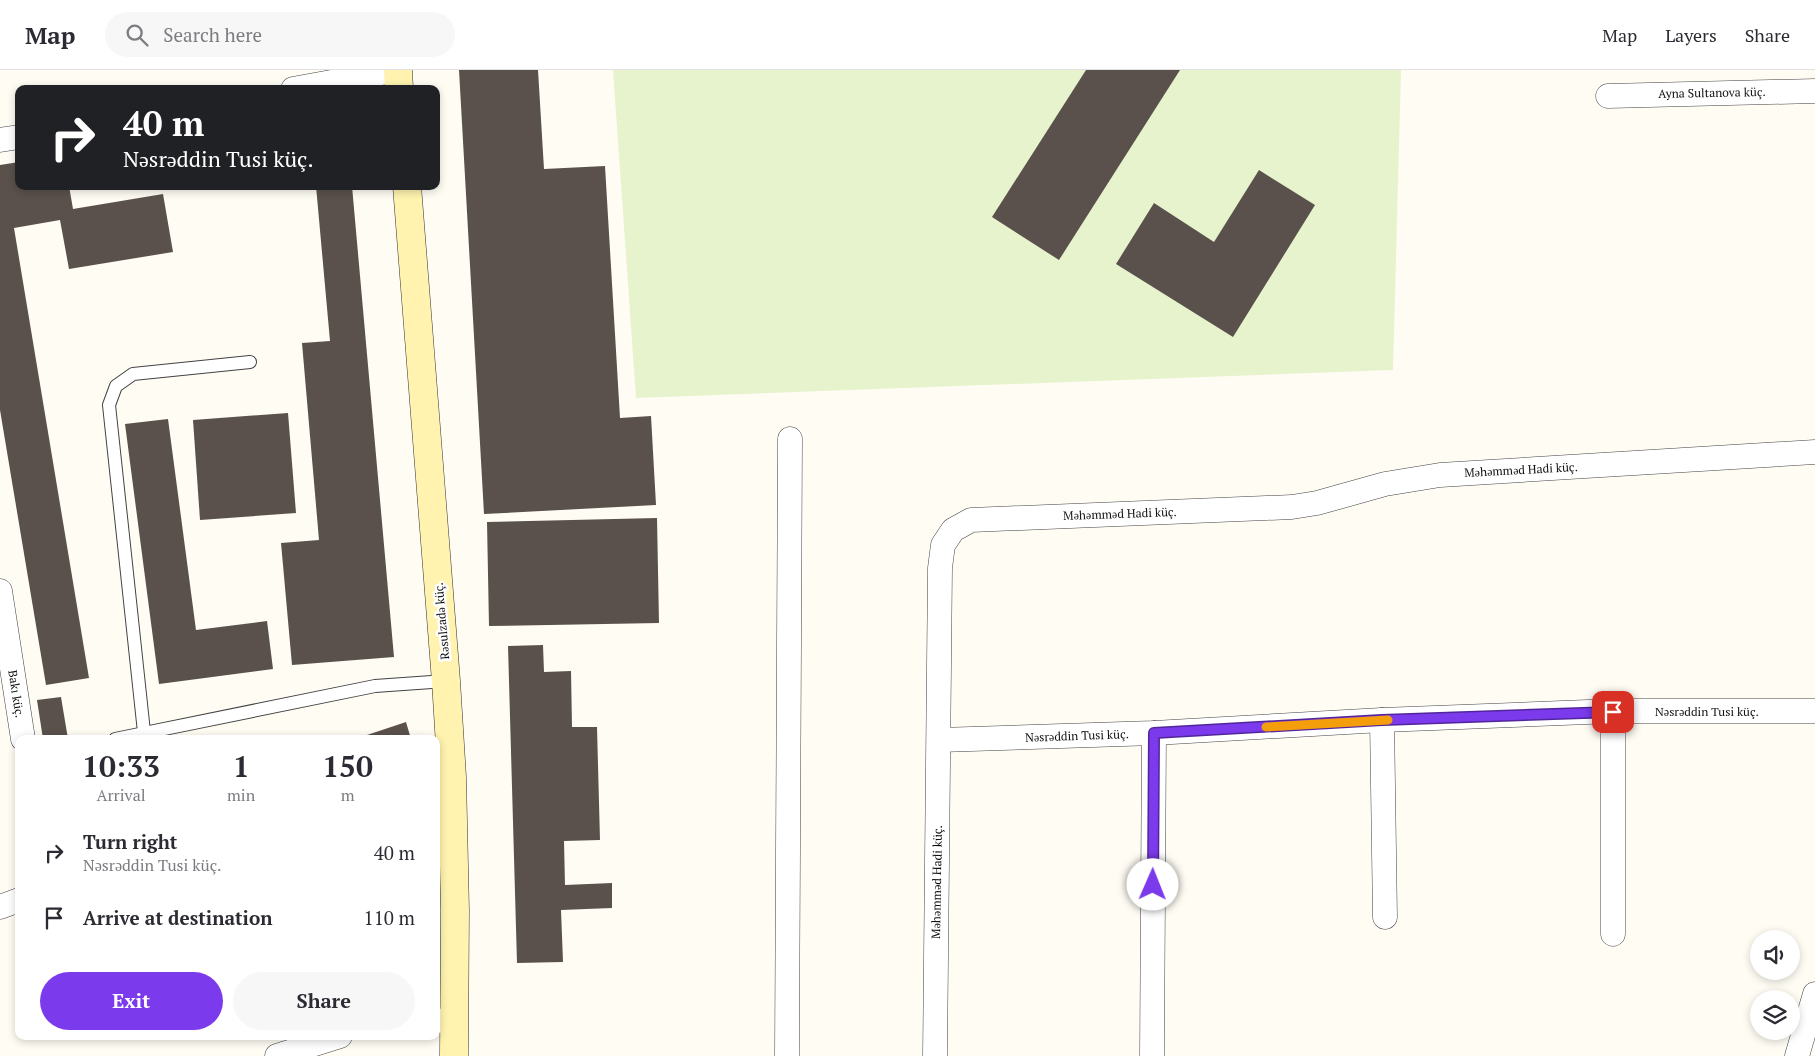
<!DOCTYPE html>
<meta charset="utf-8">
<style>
:root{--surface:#fff;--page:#f7f7f7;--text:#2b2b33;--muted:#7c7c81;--line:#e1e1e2;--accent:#7c3aed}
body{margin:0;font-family:"PT Serif",serif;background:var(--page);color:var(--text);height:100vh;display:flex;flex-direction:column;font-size:19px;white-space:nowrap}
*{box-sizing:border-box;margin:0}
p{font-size:16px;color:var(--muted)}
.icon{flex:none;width:28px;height:28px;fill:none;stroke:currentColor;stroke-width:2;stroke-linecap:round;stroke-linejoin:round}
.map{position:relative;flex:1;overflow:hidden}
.drawer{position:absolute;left:15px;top:665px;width:425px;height:305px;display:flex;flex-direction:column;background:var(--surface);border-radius:10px;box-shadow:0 2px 8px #0003}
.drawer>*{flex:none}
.guide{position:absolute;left:15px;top:15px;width:425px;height:105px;border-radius:10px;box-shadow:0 2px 8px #0003;background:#202124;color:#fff;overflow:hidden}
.fabs{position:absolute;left:1750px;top:860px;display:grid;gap:10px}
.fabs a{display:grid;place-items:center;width:50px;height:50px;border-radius:50%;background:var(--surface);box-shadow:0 2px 8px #0003;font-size:25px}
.pin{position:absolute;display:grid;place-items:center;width:42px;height:42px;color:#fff;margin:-21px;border-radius:10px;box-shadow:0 2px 8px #0006}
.me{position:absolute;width:55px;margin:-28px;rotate:1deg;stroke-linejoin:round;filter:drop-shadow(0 0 4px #0008)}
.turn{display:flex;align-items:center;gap:18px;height:105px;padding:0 25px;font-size:22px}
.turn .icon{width:65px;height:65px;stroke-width:2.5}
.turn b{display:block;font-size:35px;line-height:42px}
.eta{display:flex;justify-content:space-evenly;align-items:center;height:85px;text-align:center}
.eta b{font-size:30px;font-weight:700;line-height:35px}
.cta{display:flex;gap:10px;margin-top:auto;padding:10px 25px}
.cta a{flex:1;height:58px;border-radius:30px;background:var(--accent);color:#fff;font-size:20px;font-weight:700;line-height:58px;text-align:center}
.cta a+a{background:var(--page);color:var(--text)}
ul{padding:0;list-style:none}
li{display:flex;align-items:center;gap:15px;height:65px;padding:0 25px}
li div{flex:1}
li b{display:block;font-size:19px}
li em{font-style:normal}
header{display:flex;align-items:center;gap:30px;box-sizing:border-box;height:70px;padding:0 25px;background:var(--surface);border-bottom:1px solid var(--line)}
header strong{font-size:24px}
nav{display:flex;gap:28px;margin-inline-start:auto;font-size:18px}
.search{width:350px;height:45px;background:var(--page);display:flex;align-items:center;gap:12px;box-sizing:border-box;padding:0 18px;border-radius:28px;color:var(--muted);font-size:19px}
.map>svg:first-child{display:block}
.pitch{fill:#e7f3cd}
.building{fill:#5a514c}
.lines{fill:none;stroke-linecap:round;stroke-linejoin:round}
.lane-casing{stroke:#434343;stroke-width:14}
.street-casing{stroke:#434343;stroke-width:25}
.secondary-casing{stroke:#323232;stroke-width:29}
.lane{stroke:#fff;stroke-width:12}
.street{stroke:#fff;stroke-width:24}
.secondary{stroke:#fff3af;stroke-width:28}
.route-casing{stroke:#51269a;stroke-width:12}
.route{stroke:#7c3aed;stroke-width:9}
.slow{stroke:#f59e0b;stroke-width:9}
.labels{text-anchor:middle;stroke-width:5;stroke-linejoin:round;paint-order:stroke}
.street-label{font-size:12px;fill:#101010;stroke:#fff}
</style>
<header>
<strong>Map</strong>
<div class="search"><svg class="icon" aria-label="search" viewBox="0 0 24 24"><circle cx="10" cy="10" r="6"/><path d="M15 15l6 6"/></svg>Search here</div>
<nav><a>Map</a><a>Layers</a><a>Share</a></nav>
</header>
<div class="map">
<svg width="1815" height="986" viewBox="0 0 1815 986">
<rect width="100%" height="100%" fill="#fffcf4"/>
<polygon class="pitch" points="613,0 1401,0 1393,300 636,328"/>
<g class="building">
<polygon points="459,0 538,0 544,99 605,96 620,348 651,346 656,435 484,444"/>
<polygon points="1086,0 1180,0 1059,190 992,147"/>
<polygon points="19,92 19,116 69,116 73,139 163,124 173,182 69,199 60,150 14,158 89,608 46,615 0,340 0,95"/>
<polygon points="1259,100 1315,135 1233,267 1116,194 1154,133 1214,172"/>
<polygon points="316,116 352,116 394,587 292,595 281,473 319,470 302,273 330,271"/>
<polygon points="288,343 296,443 200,450 193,350"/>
<polygon points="168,349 196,560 267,551 273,599 159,614 125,354"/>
<polygon points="657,448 659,553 489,556 487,452"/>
<polygon points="543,575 544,602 571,601 572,657 597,657 600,770 564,771 565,815 612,813 612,838 561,840 563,892 517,893 508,576"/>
<polygon points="61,627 68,669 43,669 37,630"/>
<polygon points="406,652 411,669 358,669 358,668"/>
</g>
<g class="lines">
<defs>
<g id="lane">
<polyline points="144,662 109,335 116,316 133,304 250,292"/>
<polyline points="115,669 375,616 446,611"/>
</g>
<g id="street">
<polyline points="293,19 398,0"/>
<polyline points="1608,26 1815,21"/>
<polyline points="0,70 19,67"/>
<polyline points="0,521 23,669"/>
<polyline points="1613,641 1613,864"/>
<polyline points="1382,650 1385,847"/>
<polyline points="939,670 1154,663 1382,650 1613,641 1815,641"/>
<polyline points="0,837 19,830"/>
<polyline points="436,951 455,950"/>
<polyline points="277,986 340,966"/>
<polyline points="787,986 790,369"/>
<polyline points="935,986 940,498 943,475 953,460 971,450 1292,437 1317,433 1385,414 1440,405 1815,382"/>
<polyline points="1152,986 1154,663"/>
<polyline points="1797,986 1815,924"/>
</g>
<g id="secondary">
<polyline points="398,0 399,19"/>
<polyline points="407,116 446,611 452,707 455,841 454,986"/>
</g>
</defs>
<use href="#lane" class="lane-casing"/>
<use href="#street" class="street-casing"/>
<use href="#secondary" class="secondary-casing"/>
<use href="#lane" class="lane"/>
<use href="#street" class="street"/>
<use href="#secondary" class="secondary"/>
</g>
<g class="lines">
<defs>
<polyline id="route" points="1153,815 1154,663 1382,650 1613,642"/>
</defs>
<use href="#route" class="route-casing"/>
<use href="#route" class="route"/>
<polyline class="slow" points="1266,657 1388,650"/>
</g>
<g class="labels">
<g class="street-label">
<text transform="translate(1712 23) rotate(-1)" y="4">Ayna Sultanova küç.</text>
<text transform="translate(1521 400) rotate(-3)" y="4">Məhəmməd Hadi küç.</text>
<text transform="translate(1120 444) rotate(-2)" y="4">Məhəmməd Hadi küç.</text>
<text transform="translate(442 551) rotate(-95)" y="4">Rəsulzadə küç.</text>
<text transform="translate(16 624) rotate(81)" y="4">Bakı küç.</text>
<text x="1707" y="646">Nəsrəddin Tusi küç.</text>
<text transform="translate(1077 666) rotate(-2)" y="4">Nəsrəddin Tusi küç.</text>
<text transform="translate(937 812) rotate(-89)" y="4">Məhəmməd Hadi küç.</text>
</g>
</g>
</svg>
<div class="fabs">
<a><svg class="icon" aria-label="sound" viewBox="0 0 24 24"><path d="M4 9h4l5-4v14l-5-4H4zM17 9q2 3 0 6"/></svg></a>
<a><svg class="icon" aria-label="layers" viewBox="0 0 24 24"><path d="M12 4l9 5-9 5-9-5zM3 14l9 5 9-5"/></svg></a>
</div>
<div class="pin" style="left:1613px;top:642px;background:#d93025"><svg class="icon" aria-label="arrive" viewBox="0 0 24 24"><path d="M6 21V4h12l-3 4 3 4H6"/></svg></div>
<svg class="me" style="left:1153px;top:815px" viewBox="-20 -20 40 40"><circle r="19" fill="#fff"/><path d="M0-13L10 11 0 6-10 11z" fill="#7c3aed"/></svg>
<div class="guide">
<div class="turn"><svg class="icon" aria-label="right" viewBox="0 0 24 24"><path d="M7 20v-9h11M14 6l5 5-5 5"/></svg><div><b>40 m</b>Nəsrəddin Tusi küç.</div></div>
</div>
<section class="drawer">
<div class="eta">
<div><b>10:33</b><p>Arrival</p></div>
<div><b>1</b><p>min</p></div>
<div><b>150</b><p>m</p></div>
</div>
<ul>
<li><svg class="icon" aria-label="right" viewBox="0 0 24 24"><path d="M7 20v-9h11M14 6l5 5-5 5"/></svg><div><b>Turn right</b><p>Nəsrəddin Tusi küç.</p></div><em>40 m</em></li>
<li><svg class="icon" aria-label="arrive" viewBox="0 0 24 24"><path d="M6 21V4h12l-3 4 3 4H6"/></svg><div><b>Arrive at destination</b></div><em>110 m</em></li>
</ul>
<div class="cta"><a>Exit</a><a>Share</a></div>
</section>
</div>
